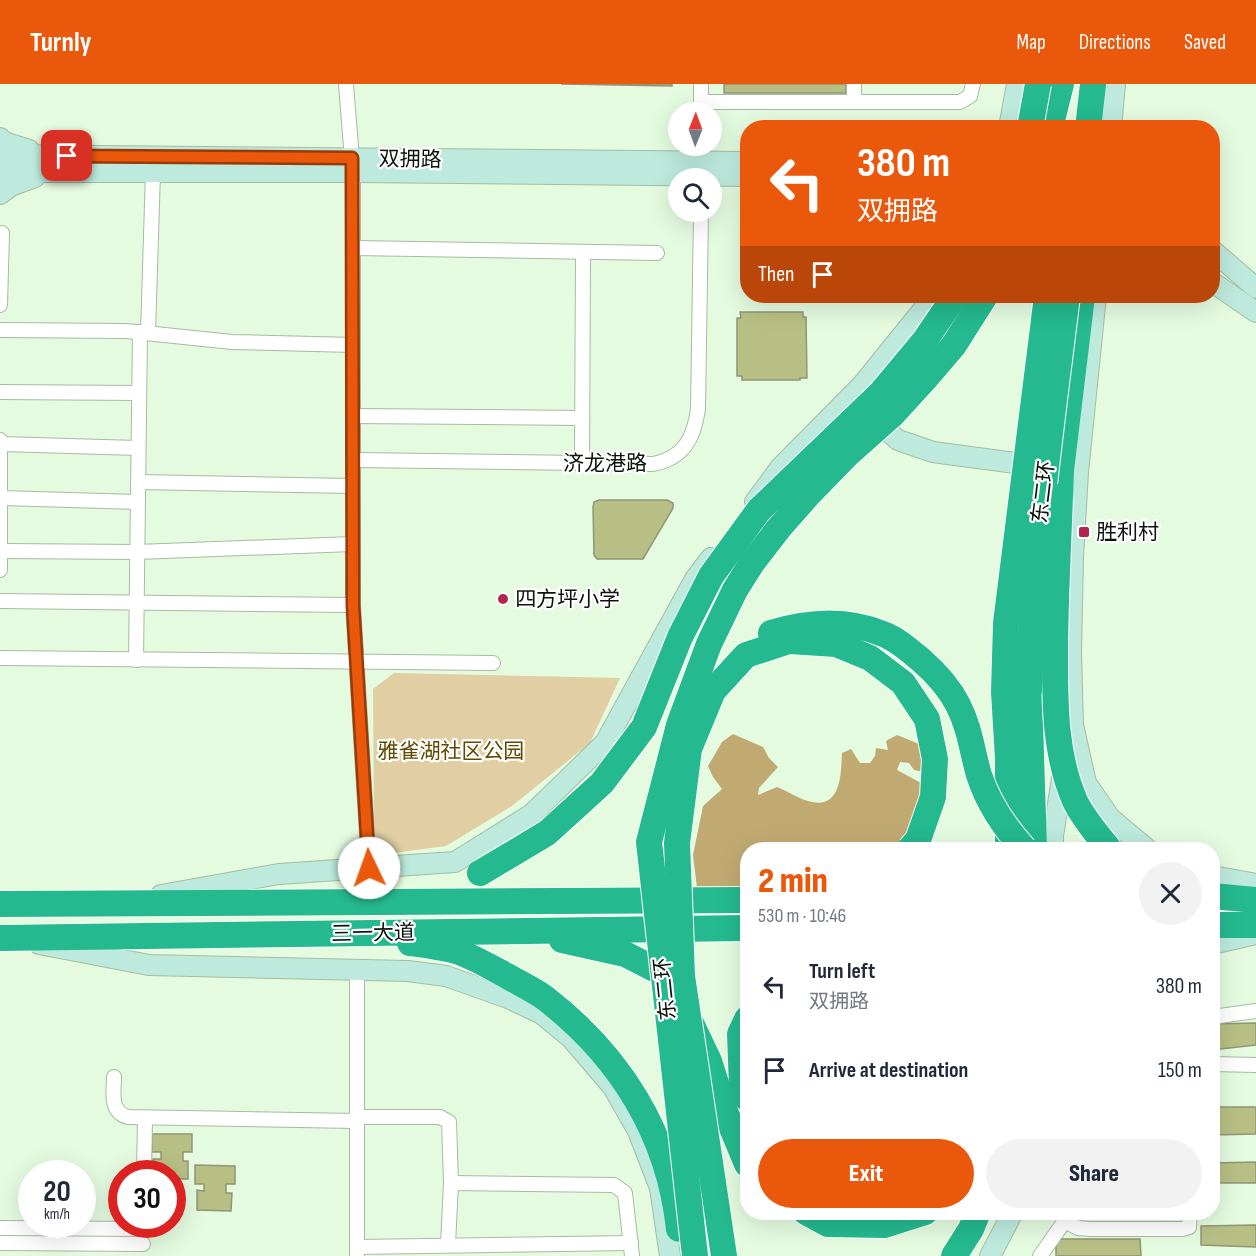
<!DOCTYPE html>
<meta charset="utf-8">
<style>
:root{--surface:#fff;--page:#f2f2f3;--text:#1f2937;--muted:#747a83;--accent:#ea580c}
body{margin:0;font-family:"Sofia Sans Condensed","Noto Sans SC",sans-serif;background:var(--page);color:var(--text);height:100vh;display:flex;flex-direction:column;font-size:22px;white-space:nowrap}
*{box-sizing:border-box;margin:0}
p{font-size:20px;color:var(--muted)}
.icon{flex:none;width:33px;height:33px;fill:none;stroke:currentColor;stroke-width:2;stroke-linecap:round;stroke-linejoin:round}
.map{position:relative;flex:1;overflow:hidden}
.side{position:absolute;left:740px;top:758px;width:480px;height:378px;display:flex;flex-direction:column;background:var(--surface);border-radius:24px;box-shadow:0 6px 24px #0002}
.side>*{flex:none}
.top-card{position:absolute;left:740px;top:36px;width:480px;height:183px;border-radius:24px;box-shadow:0 6px 24px #0002;background:#ea580c;color:#fff;overflow:hidden}
.needle{width:39px;rotate:1deg}
.tools{position:absolute;left:668px;top:18px;display:grid;gap:12px}
.tools a{display:grid;place-items:center;width:54px;height:54px;border-radius:50%;background:var(--surface);box-shadow:0 6px 24px #0002;font-size:30px}
.speed{position:absolute;left:18px;top:1076px;display:flex;gap:12px;font-size:30px;font-weight:700;text-align:center}
.speed>*{display:grid;place-content:center;width:78px;height:78px;border-radius:50%;background:var(--surface);box-shadow:0 6px 24px #0002;line-height:1}
.speed small{font-size:15px;font-weight:400}
.speed .limit{border:9px solid #d22;background:#fff;color:#111}
.pin{position:absolute;display:grid;place-items:center;width:51px;height:51px;color:#fff;margin:-26px;border-radius:12px;box-shadow:0 3px 9px #0006}
.me{position:absolute;width:66px;margin:-33px;rotate:357deg;stroke-linejoin:round;filter:drop-shadow(0 0 4px #0008)}
.turn{display:flex;align-items:center;gap:21px;height:126px;padding:0 18px;font-size:27px}
.turn .icon{width:78px;height:78px;stroke-width:2.5}
.turn b{display:block;font-size:42px;line-height:51px}
.then{display:flex;align-items:center;height:57px;padding:0 18px;background:#0003;gap:12px;font-size:22px}
.round{display:grid;place-items:center;flex:none;width:63px;height:63px;border-radius:32px;background:var(--page)}
.summary{display:flex;align-items:center;justify-content:space-between;height:102px;padding:0 18px}
h1{font-size:36px;font-weight:800;line-height:45px;color:var(--accent)}
.action{display:flex;gap:12px;margin-top:auto;padding:12px 18px}
.action a{flex:1;height:69px;border-radius:36px;background:var(--accent);color:#fff;font-size:24px;font-weight:800;line-height:69px;text-align:center}
.action a+a{background:var(--page);color:var(--text)}
ul{padding:0;list-style:none}
li{display:flex;align-items:center;gap:18px;height:84px;padding:0 18px}
li div{flex:1}
li b{display:block;font-size:22px}
li em{font-style:normal}
header{display:flex;align-items:center;gap:36px;box-sizing:border-box;height:84px;padding:0 30px;background:var(--accent);color:#fff}
header strong{font-size:28px}
nav{display:flex;gap:33px;margin-inline-start:auto;font-size:21px}
.map>svg:first-child{display:block}
.green{fill:#e1cfa3}
.forest{fill:#c1aa72}
.building{fill:#b7bf84;stroke:#919577;stroke-width:1.5}
.lines{fill:none;stroke-linecap:round;stroke-linejoin:round}
.street-casing{stroke:#a6bca2;stroke-width:16}
.secondary-casing{stroke:#a6bca2;stroke-width:22}
.highway-casing{stroke:#fff;stroke-width:28}
.street{stroke:#fff;stroke-width:14}
.secondary{stroke:#bdeadd;stroke-width:20}
.highway{stroke:#24b98e;stroke-width:26}
.highway-bridge-casing{stroke:#fff;stroke-width:28;stroke-linecap:butt}
.highway-bridge{stroke:#24b98e;stroke-width:26}
.route-casing{stroke:#983908;stroke-width:15}
.route{stroke:#ea580c;stroke-width:10}
.poi-dot{fill:#b42451;stroke:#fff;stroke-width:2}
.labels{text-anchor:middle;stroke-width:4.5;stroke-linejoin:round;paint-order:stroke}
.street-label{font-size:21px;fill:#0c140b;stroke:#fff}
.poi-label{font-size:21px;fill:#0c140b;stroke:#fff;text-anchor:start}
.park-label{font-size:21px;fill:#614900;stroke:#fff}
</style>
<header>
<strong>Turnly</strong>
<nav><a>Map</a><a>Directions</a><a>Saved</a></nav>
</header>
<div class="map">
<svg width="1256" height="1172" viewBox="0 0 1256 1172">
<rect width="100%" height="100%" fill="#e4fbe0"/>
<polygon class="green" points="394,589 620,594 590,659 512,722 446,762 378,771 374,753 373,605"/>
<path class="forest" d="M733,650L763,663L769,674L778,683L759,704L758,711L777,703C788,707 797,714 808,717C841,727 841,691 842,669L851,665L860,679H870L875,672L876,664L888,666L886,657L897,651L919,660L924,688L914,686L909,679L900,678L897,686L921,699L943,686C953,711 936,743 922,765H747V804H697L693,771L703,722L722,705L713,693L708,682L722,658Z"/>
<g class="building">
<polygon points="561,0 672,0 672,2"/>
<rect x="724" y="0" width="122" height="9"/>
<polygon points="740,228 803,228 803,233 806,233 807,294 800,294 800,296 742,296 742,292 737,292 737,234 741,234"/>
<polygon points="599,416 667,416 673,419 673,424 643,475 597,475 594,471 593,423 594,418"/>
<polygon points="1256,939 1256,961 1212,966 1212,940"/>
<polygon points="1212,1023 1256,1023 1256,1050 1212,1051"/>
<polygon points="152,1050 192,1050 192,1068 183,1068 183,1077 188,1077 188,1095 172,1095 172,1089 153,1089 153,1075 161,1075 161,1068 152,1068"/>
<polygon points="1256,1078 1256,1099 1212,1099 1212,1079"/>
<polygon points="195,1081 235,1082 235,1100 226,1100 226,1109 232,1109 231,1127 197,1126 197,1106 204,1107 204,1100 195,1100"/>
<rect x="1087" y="1128" width="85" height="1"/>
<polygon points="1256,1141 1256,1163 1201,1161 1201,1142"/>
<polygon points="1056,1155 1140,1155 1141,1172 1056,1172"/>
</g>
<g class="lines">
<defs>
<g id="street">
<polyline points="346,0 353,88 353,521 369,784"/>
<polyline points="701,18 960,18 970,12 973,0"/>
<polyline points="854,18 854,0"/>
<polyline points="701,28 701,0"/>
<polyline points="701,62 701,86"/>
<polyline points="353,164 657,169"/>
<polyline points="0,221 2,149"/>
<polyline points="0,246 126,247 232,258 353,261"/>
<polyline points="148,249 153,88"/>
<polyline points="0,308 139,309"/>
<polyline points="353,332 582,334"/>
<polyline points="0,356 0,486"/>
<polyline points="1,360 138,364"/>
<path d="M353,376L653,380C684,374 694,354 698,325L701,128"/>
<polyline points="582,379 583,168"/>
<polyline points="138,398 353,402"/>
<polyline points="1,414 138,418"/>
<polyline points="0,467 137,468 353,460"/>
<polyline points="0,517 353,521"/>
<polyline points="0,574 493,579"/>
<polyline points="136,576 140,248"/>
<polyline points="357,886 357,1172"/>
<polyline points="1212,933 1256,927"/>
<polyline points="1212,980 1256,981"/>
<path d="M114,993C114,1008 109,1028 128,1033L357,1037"/>
<polyline points="357,1033 440,1033 449,1038 451,1099 448,1161"/>
<polyline points="144,1089 145,1034"/>
<polyline points="451,1099 614,1101 625,1109 632,1172"/>
<polyline points="1065,1137 1078,1144 1091,1145 1182,1145 1189,1143 1190,1128"/>
<polyline points="0,1144 143,1145"/>
<polyline points="0,1159 143,1160"/>
<polyline points="357,1163 631,1159"/>
<polyline points="1040,1172 1071,1128"/>
</g>
<g id="secondary">
<polyline points="1009,44 1017,0"/>
<polyline points="1111,44 1115,0"/>
<polyline points="0,54 4,58 29,66"/>
<polyline points="0,71 747,78"/>
<polyline points="0,88 353,88 747,92"/>
<polyline points="0,110 11,102 35,93"/>
<polyline points="1212,166 1256,204"/>
<polyline points="1212,198 1256,228"/>
<polyline points="1096,212 1078,388 1073,473 1071,568 1073,641 1086,699 1110,734 1147,765"/>
<polyline points="871,333 898,356 933,368 1038,382"/>
<polyline points="755,418 780,384 863,300 934,212"/>
<polyline points="1053,765 1053,752 1063,688"/>
<polyline points="1212,792 1256,800"/>
<polyline points="161,811 279,790 455,778 532,730 605,659 695,495 711,474"/>
<polyline points="39,860 149,881 408,887 446,892 508,914 542,930 571,954 613,1003 638,1047 660,1104 670,1172"/>
<polyline points="1212,860 1256,850"/>
<polyline points="990,1172 1013,1128"/>
</g>
<g id="highway">
<polyline points="1050,44 1061,0"/>
<polyline points="1088,44 1093,0"/>
<polyline points="1060,413 1061,386 1082,212"/>
<polyline points="1029,606 1034,765"/>
<polyline points="1004,608 1008,675 1008,758"/>
<polyline points="1212,812 1256,816"/>
<polyline points="0,820 747,816"/>
<polyline points="1212,841 1256,841"/>
<polyline points="0,854 747,844"/>
<polyline points="562,856 625,870 668,892 674,906"/>
<path d="M410,859C425,861 441,863 456,867C474,873 492,884 509,893C521,900 534,906 545,914C620,972 669,1050 679,1145"/>
<polyline points="747,935 740,950 742,1003 747,1014"/>
<polyline points="692,941 709,977 724,1025 747,1080"/>
<polyline points="806,1128 828,1140 884,1141 925,1128"/>
<polyline points="954,1172 971,1145 978,1128"/>
</g>
</defs>
<use href="#street" class="street-casing"/>
<use href="#secondary" class="secondary-casing"/>
<use href="#highway" class="highway-casing"/>
<use href="#street" class="street"/>
<use href="#secondary" class="secondary"/>
<use href="#highway" class="highway"/>
<defs>
<g id="highway-bridge">
<polyline points="1030,44 1038,0"/>
<path d="M1060,413C1058,467 1055,520 1055,573C1055,622 1055,671 1075,717C1083,734 1097,750 1109,765"/>
<path d="M771,549C807,538 847,535 883,550C897,555 909,566 921,576C936,589 949,603 958,621C970,644 972,667 979,691C988,719 1005,744 1024,765"/>
<path d="M1029,606C1032,473 1051,343 1067,212"/>
<polyline points="1004,608 1006,539 1047,212"/>
<polyline points="480,789 547,749 602,699 644,643 680,553 711,492 759,426 880,310 925,256 955,212"/>
<polyline points="695,1172 649,758 679,641 709,560 735,506 752,479 779,444 809,410 848,370 893,330 925,295 954,261 985,212"/>
<polyline points="724,1172 682,892 677,759 689,665 713,607 746,571 789,557 836,560 870,574 903,599 927,635 935,675 933,713 918,756 910,765"/>
</g>
</defs>
<use href="#highway-bridge" class="highway-bridge-casing"/>
<use href="#highway-bridge" class="highway-bridge"/>
</g>
<g class="lines">
<defs>
<polyline id="route" points="67,72 352,74 353,521 369,784"/>
</defs>
<use href="#route" class="route-casing"/>
<use href="#route" class="route"/>
</g>
<g class="poi-dot">
<rect x="1078" y="442" width="12" height="12" rx="3"/>
<circle cx="503" cy="515" r="6"/>
</g>
<g class="labels">
<g class="street-label">
<text transform="translate(410 75) rotate(1)" y="7">双拥路</text>
<text x="605" y="386">济龙港路</text>
<text transform="translate(1043 408) rotate(-83)" y="7">东二环</text>
<text transform="translate(373 849) rotate(-1)" y="7">三一大道</text>
<text transform="translate(665 905) rotate(-96)" y="7">东二环</text>
</g>
<g class="poi-label">
<text x="1096" y="455">胜利村</text>
<text x="515" y="522">四方坪小学</text>
</g>
<g class="park-label">
<text x="451" y="674">雅雀湖社区公园</text>
</g>
</g>
</svg>
<div class="tools">
<a><svg class="needle" viewBox="-14 -14 28 28"><path d="M0-13l5 13h-10z" fill="#e53935"/><path d="M0 13l5-13h-10z" fill="#747a83"/></svg></a>
<a><svg class="icon" aria-label="search" viewBox="0 0 24 24"><circle cx="10" cy="10" r="6"/><path d="M15 15l6 6"/></svg></a>
</div>
<div class="speed"><div>20<small>km/h</small></div><div class="limit">30</div></div>
<div class="pin" style="left:67px;top:72px;background:#d93025"><svg class="icon" aria-label="arrive" viewBox="0 0 24 24"><path d="M6 21V4h12l-3 4 3 4H6"/></svg></div>
<svg class="me" style="left:369px;top:784px" viewBox="-20 -20 40 40"><circle r="19" fill="#fff"/><path d="M0-13L10 11 0 6-10 11z" fill="#ea580c"/></svg>
<div class="top-card">
<div class="turn"><svg class="icon" aria-label="left" viewBox="0 0 24 24"><path d="M17 20v-9H6M10 6l-5 5 5 5"/></svg><div><b>380 m</b>双拥路</div></div>
<div class="then">Then<svg class="icon" aria-label="arrive" viewBox="0 0 24 24"><path d="M6 21V4h12l-3 4 3 4H6"/></svg></div>
</div>
<section class="side">
<div class="summary"><div><h1>2 min</h1><p>530 m · 10:46</p></div><a class="round"><svg class="icon" aria-label="close" viewBox="0 0 24 24"><path d="M6 6l12 12M18 6L6 18"/></svg></a></div>
<ul>
<li><svg class="icon" aria-label="left" viewBox="0 0 24 24"><path d="M17 20v-9H6M10 6l-5 5 5 5"/></svg><div><b>Turn left</b><p>双拥路</p></div><em>380 m</em></li>
<li><svg class="icon" aria-label="arrive" viewBox="0 0 24 24"><path d="M6 21V4h12l-3 4 3 4H6"/></svg><div><b>Arrive at destination</b></div><em>150 m</em></li>
</ul>
<div class="action"><a>Exit</a><a>Share</a></div>
</section>
</div>
